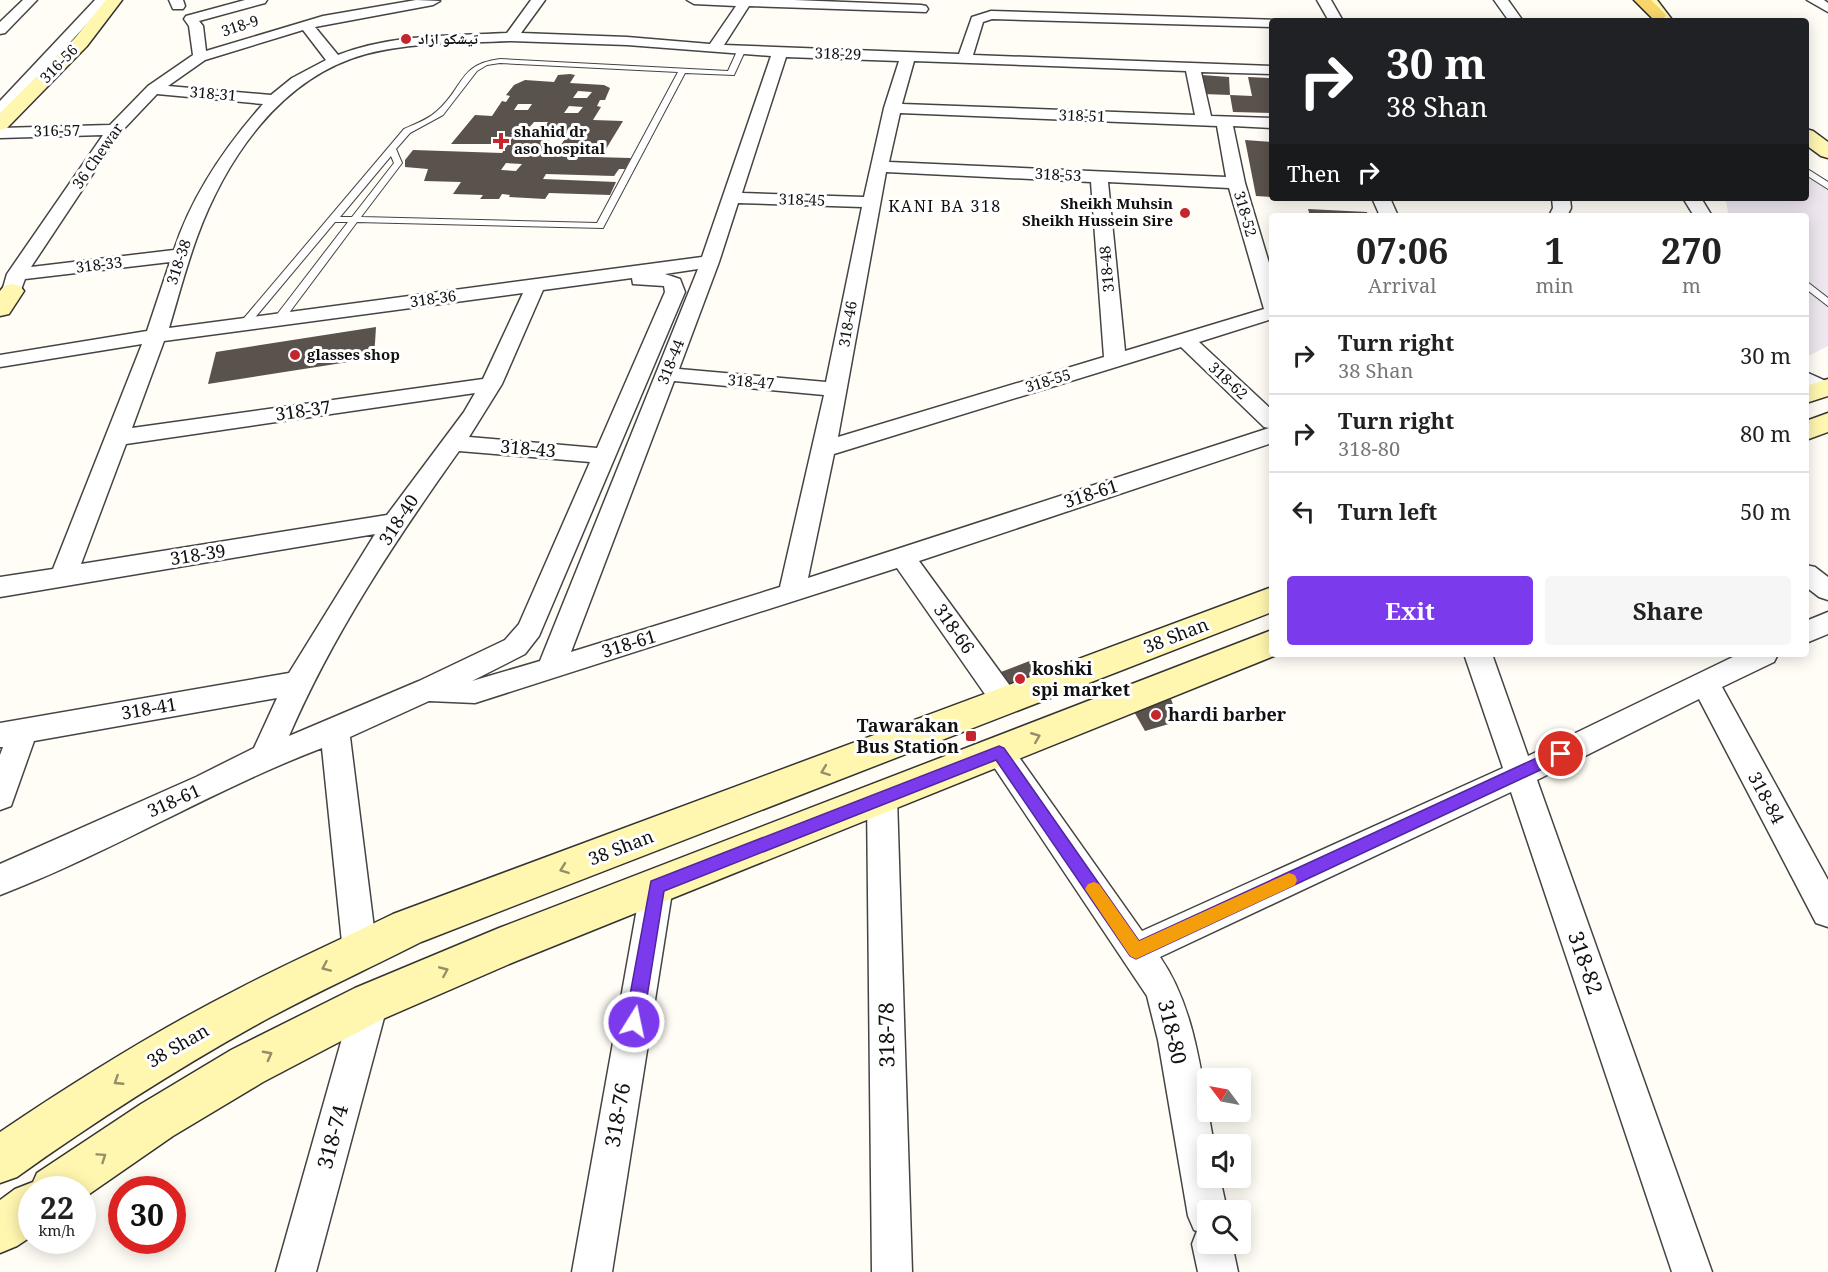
<!DOCTYPE html>
<meta charset="utf-8">
<style>
:root{--surface:#fff;--page:#f6f6f6;--text:#222;--muted:#767676;--line:#e0e0e0;--accent:#7c3aed}
body{margin:0;font-family:"Noto Serif","Noto Naskh Arabic",serif;background:var(--page);color:var(--text);height:100vh;display:flex;flex-direction:column;font-size:22px;white-space:nowrap}
*{box-sizing:border-box;margin:0}
p{font-size:20px;color:var(--muted)}
.icon{flex:none;width:33px;height:33px;fill:none;stroke:currentColor;stroke-width:2;stroke-linecap:round;stroke-linejoin:round}
.map{position:relative;flex:1;overflow:hidden}
.side{position:absolute;left:1269px;top:213px;width:540px;height:444px;display:flex;flex-direction:column;background:var(--surface);border-radius:6px;box-shadow:0 3px 15px #0003}
.side>*{flex:none}
.hud{position:absolute;left:1269px;top:18px;width:540px;height:183px;border-radius:6px;box-shadow:0 3px 15px #0003;background:#202124;color:#fff;overflow:hidden}
.needle{width:39px;rotate:302deg}
.buttons{position:absolute;left:1197px;top:1068px;display:grid;gap:12px}
.buttons a{display:grid;place-items:center;width:54px;height:54px;border-radius:6px;background:var(--surface);box-shadow:0 3px 15px #0003;font-size:30px}
.speed{position:absolute;left:18px;top:1176px;display:flex;gap:12px;font-size:30px;font-weight:700;text-align:center}
.speed>*{display:grid;place-content:center;width:78px;height:78px;border-radius:50%;background:var(--surface);box-shadow:0 3px 15px #0003;line-height:1}
.speed small{font-size:15px;font-weight:400}
.speed .limit{border:9px solid #d22;background:#fff;color:#111}
.pin{position:absolute;display:grid;place-items:center;width:51px;height:51px;color:#fff;margin:-26px;border:3px solid #fff;border-radius:50%;box-shadow:0 2px 6px #0007}
.me{position:absolute;width:66px;margin:-33px;rotate:10deg;stroke-linejoin:round;filter:drop-shadow(0 0 4px #0008)}
.turn{display:flex;align-items:center;gap:21px;height:126px;padding:0 18px;font-size:27px}
.turn .icon{width:78px;height:78px;stroke-width:2.5}
.turn b{display:block;font-size:42px;line-height:51px}
.then{display:flex;align-items:center;height:57px;padding:0 18px;background:#0003;gap:12px;font-size:22px}
.eta{display:flex;justify-content:space-evenly;align-items:center;height:102px;text-align:center}
.eta b{font-size:36px;font-weight:700;line-height:42px}
.button{display:flex;gap:12px;margin-top:auto;padding:12px 18px}
.button a{flex:1;height:69px;border-radius:6px;background:var(--accent);color:#fff;font-size:24px;font-weight:700;line-height:69px;text-align:center}
.button a+a{background:var(--page);color:var(--text)}
ul{padding:0;list-style:none}
li{display:flex;align-items:center;gap:18px;height:78px;padding:0 18px;border-top:2px solid var(--line)}
li div{flex:1}
li b{display:block;font-size:22px}
li em{font-style:normal}
.map>svg:first-child{display:block}
.industrial{fill:#eee6ef}
.building{fill:#5a524d;fill-rule:evenodd}
.lines{fill:none;stroke-linecap:round;stroke-linejoin:round}
.lane-casing{stroke:#444;stroke-width:2}
.street-casing{stroke:#444;stroke-width:3}
.secondary-casing{stroke:#333;stroke-width:3}
.primary-casing{stroke:#222;stroke-width:3}
.lane{fill:#fff;fill-rule:evenodd}
.street{fill:#fff;fill-rule:evenodd}
.secondary{fill:#fff6b0;fill-rule:evenodd}
.primary{fill:#f9d66b;fill-rule:evenodd}
.oneway{stroke:#948f68}
.route{fill:#7c3aed;stroke:#51269a;stroke-width:1.5}
.slow{fill:#f59e0b}
.poi-dot{fill:#c4262e;stroke:#fff;stroke-width:2}
.labels{text-anchor:middle;stroke-width:6;stroke-linejoin:round;paint-order:stroke}
.far-street-label{font-size:15px;fill:#111;stroke:#fff}
.far-poi-label{font-size:15px;font-weight:bold;fill:#111;stroke:#fff;text-anchor:start}
.far-neighbourhood-label{font-size:16px;letter-spacing:1.5px;fill:#111;stroke:#fff}
.street-label{font-size:18px;fill:#111;stroke:#fff}
.poi-label{font-size:18px;font-weight:bold;fill:#111;stroke:#fff;text-anchor:start}
.near-street-label{font-size:21px;fill:#111;stroke:#fff}
</style>
<div class="map">
<svg width="1828" height="1272" viewBox="0 0 1828 1272">
<rect width="100%" height="100%" fill="#fffdf5"/>
<polygon class="industrial" points="1806,169 1828,188 1828,346 1806,357 1806,216 1729,216 1725,198 1806,198"/>
<g class="building">
<path d="M570,74L575,75L570,83L604,85L610,88L605,100H600L597,106L601,107L593,120L623,121L606,149L560,148L556,156L631,158L625,169H619L614,176L546,174L543,179L616,182L610,195L549,193L545,199L509,197L510,195L502,194L499,199H480L483,195L453,194L461,182L424,181L428,169L405,167V160L413,150L502,153L513,137L498,136L492,144H451L475,115L492,116L502,101L506,102L510,96L506,95L514,85L525,80L554,82L558,75ZM578,91L592,92L587,98H573ZM518,104H532L528,110H514ZM569,106L583,107L578,113H564ZM534,122H548L543,129H528ZM550,139H565L560,146H545ZM506,163L522,164L516,171L501,170Z"/>
<polygon points="1202,75 1229,77 1230,95 1203,94"/>
<polygon points="1248,77 1269,78 1272,90 1272,113 1233,112 1230,95 1252,96"/>
<polygon points="1245,140 1272,142 1272,197 1256,196"/>
<polygon points="1308,209 1367,212 1368,216 1310,216"/>
<polygon points="376,327 374,358 208,384 216,352"/>
<polygon points="1032,660 1047,682 1007,697 993,675"/>
<polygon points="1171,699 1179,721 1145,731 1132,708"/>
</g>
<g class="lines">
<defs>
<g id="lane">
<path d="M738,49L745,51L734,75L685,73L603,228L357,222L283,321H275V317L348,222H335L248,326H240L239,324L404,129C415,124 429,119 437,111C464,88 458,64 500,59L728,71ZM500,63L678,72L597,223L361,217L402,163L396,149L410,133L443,115L477,71L487,65ZM391,156L394,163L352,217H340Z"/>
<polygon points="1806,168 1828,182 1828,189 1806,175"/>
<polygon points="1806,281 1828,298 1828,306 1806,289"/>
</g>
<g id="street">
<polygon points="23,0 37,0 5,33 0,34 0,22"/>
<polygon points="95,0 109,0 5,113 0,115 0,101"/>
<polygon points="169,0 183,0 185,6 183,9 173,9"/>
<path d="M245,0H267L265,3L199,21L203,26L206,51L323,16L416,0L440,1L433,5L315,27L338,55C392,34 450,36 507,33L531,0H545L521,33L627,37L710,44L736,6L694,4L687,0H794L921,5L926,6L928,9L926,12L749,6L724,45L959,54L972,17L991,11L1277,20L1272,21V27L992,19L983,22L973,55L1272,66V74L1201,72L1211,116L1272,118V128L1233,126L1245,183L1272,273V319L1199,342L1272,410V443L919,561L1016,694L1020,702L1016,710L1006,713L996,710L897,568L475,703L429,701L350,737L377,952L372,964L360,968L348,964L343,952L322,748C212,790 110,853 0,895V864L196,777L254,748L277,698L34,741L11,806L0,810V755L3,747H0V723L289,673L375,534L0,597V577L53,569L142,344L0,367V355L147,331L170,262L25,279L19,295H5L2,291L7,274L103,135L0,138V128L110,125L148,86L193,55L189,26L184,19L186,16ZM303,30L326,60L292,78L271,95L168,86L205,60ZM511,41L627,45L771,56L702,257L169,328C178,298 186,267 197,237C226,158 281,77 366,54C413,42 463,43 511,41ZM786,57L899,61L884,108L864,197L742,193ZM914,61L1186,71L1195,115L902,104ZM157,94L263,104C225,147 192,195 174,250L31,267L120,133ZM900,113L1217,126L1226,177L889,162ZM886,172L1091,182L1104,357L838,437ZM1108,182L1229,188L1264,309L1125,351ZM738,203L862,207L826,382L679,369L719,262ZM698,269L540,661L472,681L525,654L539,636L685,292L680,279L665,274ZM632,278L633,284L664,286L665,292L597,448L469,437L502,384L543,290ZM523,293L483,379L132,428L164,341ZM1181,347L1264,427L1269,428L808,578L834,454ZM674,381L824,395L780,587L571,652ZM475,393L464,412L387,515L81,564L126,444ZM459,451L590,462L519,624L505,640L419,681L289,736C333,634 395,541 459,451Z"/>
<polygon points="1317,0 1331,0 1343,21 1329,21"/>
<polygon points="1494,0 1508,0 1523,21 1509,21"/>
<polygon points="1807,0 1824,0 1828,3 1828,12"/>
<polygon points="1372,198 1390,198 1398,216 1380,216"/>
<polygon points="1552,198 1570,198 1571,208 1567,216 1549,216 1553,208"/>
<polygon points="1683,198 1701,198 1712,216 1694,216"/>
<polygon points="1806,372 1828,382 1828,393 1815,393 1806,387"/>
<polygon points="1806,565 1815,567 1828,577 1828,600 1819,597 1806,587"/>
<polygon points="1828,612 1828,634 1806,643 1806,621"/>
<path d="M1464,654H1492L1528,756L1739,654H1778L1774,662L1722,687L1828,880V927L1816,923L1699,699L1537,780L1712,1272H1672L1511,792L1160,957C1197,1010 1202,1083 1214,1144H1208V1178H1220L1227,1210H1208V1244H1232L1238,1272H1198L1192,1244L1197,1231L1194,1230L1188,1216L1158,1040L1147,996L984,752L989,743L999,740L1009,743L1142,931L1503,768Z"/>
<polygon points="882,785 893,789 897,798 912,1272 872,1272 867,798 871,789"/>
<polygon points="657,871 668,875 673,886 612,1272 572,1272 641,886 646,875"/>
<polygon points="370,986 382,991 388,1003 316,1272 276,1272 352,1003 358,991"/>
</g>
<g id="secondary">
<polygon points="106,0 122,0 87,46 7,128 0,130 0,113 75,38"/>
<polygon points="1641,0 1657,0 1673,21 1656,21"/>
<polygon points="1806,129 1813,131 1828,142 1828,158 1821,156 1806,145"/>
<polygon points="12,284 20,286 24,291 9,314 0,316 0,291 4,286"/>
<polygon points="1828,379 1828,396 1806,403 1806,386"/>
<polygon points="1828,413 1828,432 1806,440 1806,421"/>
<path d="M1272,587V612L421,942C370,968 317,992 267,1019C180,1067 97,1120 17,1177L0,1183V1132C77,1080 157,1030 240,988C290,962 342,939 393,914Z"/>
<polygon points="1272,630 1272,654 1279,654 514,962 385,1018 263,1082 173,1136 82,1199 82,1190 32,1190 32,1236 17,1246 0,1253 0,1200 15,1189 33,1182 37,1173 141,1104 231,1050 355,988 499,928"/>
</g>
<polygon id="primary" points="1634,0 1651,0 1666,15 1664,18 1652,18"/>
</defs>
<use href="#lane" class="lane-casing"/>
<use href="#street" class="street-casing"/>
<use href="#secondary" class="secondary-casing"/>
<use href="#primary" class="primary-casing"/>
<use href="#lane" class="lane"/>
<use href="#street" class="street"/>
<use href="#secondary" class="secondary"/>
<use href="#primary" class="primary"/>
</g>
<defs><path id="oneway-chevron" d="M-2-3.5L2.5 0L-2 3.5" fill="none" stroke-width="1.6" stroke-linecap="round" stroke-linejoin="round" transform="scale(1.5)"/></defs>
<g class="oneway">
<use href="#oneway-chevron" transform="translate(1036 737) rotate(-22)"/>
<use href="#oneway-chevron" transform="translate(825 771) rotate(159)"/>
<use href="#oneway-chevron" transform="translate(564 869) rotate(160)"/>
<use href="#oneway-chevron" transform="translate(326 967) rotate(156)"/>
<use href="#oneway-chevron" transform="translate(444 971) rotate(-23)"/>
<use href="#oneway-chevron" transform="translate(268 1055) rotate(-28)"/>
<use href="#oneway-chevron" transform="translate(118 1081) rotate(147)"/>
<use href="#oneway-chevron" transform="translate(102 1157) rotate(-34)"/>
</g>
<polygon class="route" points="999,746 1004,748 1139,941 1556,749 1561,747 1566,749 1568,754 1566,758 1136,959 1130,956 996,760 664,891 643,1022 640,1029 634,1031 628,1029 625,1022 651,881"/>
<polygon class="slow" points="1289,873 1295,875 1297,880 1295,885 1136,959 1130,956 1085,889 1088,884 1094,882 1099,884 1139,941"/>
<g class="poi-dot">
<circle cx="406" cy="39" r="6"/>
<path d="M498 132h6v6h6v6h-6v6h-6v-6h-6v-6h6z"/>
<circle cx="1185" cy="213" r="6"/>
<circle cx="295" cy="355" r="6"/>
<circle cx="1020" cy="679" r="6"/>
<circle cx="1156" cy="715" r="6"/>
<rect x="965" y="730" width="12" height="12" rx="3"/>
</g>
<g class="labels">
<g class="far-street-label">
<text transform="translate(240 26) rotate(-18)" y="5">318-9</text>
<text transform="translate(838 54) rotate(2)" y="5">318-29</text>
<text transform="translate(59 64) rotate(-46)" y="5">316-56</text>
<text transform="translate(213 94) rotate(5)" y="5">318-31</text>
<text transform="translate(1082 116) rotate(2)" y="5">318-51</text>
<text transform="translate(57 131) rotate(-1)" y="5">316-57</text>
<text transform="translate(98 156) rotate(-55)" y="5">36 Chewar</text>
<text transform="translate(1058 175) rotate(3)" y="5">318-53</text>
<text transform="translate(802 200) rotate(2)" y="5">318-45</text>
<text transform="translate(1245 214) rotate(74)" y="5">318-52</text>
<text transform="translate(179 262) rotate(-71)" y="5">318-38</text>
<text transform="translate(99 265) rotate(-7)" y="5">318-33</text>
<text transform="translate(1107 269) rotate(-95)" y="5">318-48</text>
<text transform="translate(433 299) rotate(-8)" y="5">318-36</text>
<text transform="translate(848 324) rotate(-80)" y="5">318-46</text>
<text transform="translate(671 362) rotate(-68)" y="5">318-44</text>
<text transform="translate(1048 381) rotate(-17)" y="5">318-55</text>
<text transform="translate(1228 381) rotate(43)" y="5">318-62</text>
<text transform="translate(751 382) rotate(5)" y="5">318-47</text>
</g>
<g class="far-poi-label">
<text x="418" y="44">تيشكو ازاد</text>
<text x="514" y="137">shahid dr<tspan x="514" dy="17">aso hospital</tspan></text>
<text x="1173" y="209" text-anchor="end">Sheikh Muhsin<tspan x="1173" dy="17">Sheikh Hussein Sire</tspan></text>
<text x="307" y="360">glasses shop</text>
</g>
<g class="far-neighbourhood-label">
<text x="945" y="212">KANI BA 318</text>
</g>
<g class="street-label">
<text transform="translate(303 411) rotate(-8)" y="6">318-37</text>
<text transform="translate(528 449) rotate(5)" y="6">318-43</text>
<text transform="translate(1091 494) rotate(-18)" y="6">318-61</text>
<text transform="translate(399 520) rotate(-57)" y="6">318-40</text>
<text transform="translate(198 555) rotate(-9)" y="6">318-39</text>
<text transform="translate(954 629) rotate(55)" y="6">318-66</text>
<text transform="translate(1176 636) rotate(-21)" y="6">38 Shan</text>
<text transform="translate(629 644) rotate(-17)" y="6">318-61</text>
<text transform="translate(149 709) rotate(-10)" y="6">318-41</text>
<text transform="translate(1766 798) rotate(62)" y="6">318-84</text>
<text transform="translate(174 801) rotate(-24)" y="6">318-61</text>
<text transform="translate(621 848) rotate(-21)" y="6">38 Shan</text>
<text transform="translate(178 1046) rotate(-30)" y="6">38 Shan</text>
</g>
<g class="poi-label">
<text x="1032" y="675">koshki<tspan x="1032" dy="21">spi market</tspan></text>
<text x="1168" y="721">hardi barber</text>
<text x="959" y="732" text-anchor="end">Tawarakan<tspan x="959" dy="21">Bus Station</tspan></text>
</g>
<g class="near-street-label">
<text transform="translate(1585 963) rotate(71)" y="7">318-82</text>
<text transform="translate(1172 1032) rotate(77)" y="7">318-80</text>
<text transform="translate(887 1035) rotate(-91)" y="7">318-78</text>
<text transform="translate(618 1115) rotate(-80)" y="7">318-76</text>
<text transform="translate(333 1137) rotate(-75)" y="7">318-74</text>
</g>
</g>
</svg>
<div class="buttons">
<a><svg class="needle" viewBox="-14 -14 28 28"><path d="M0-13l5 13h-10z" fill="#e53935"/><path d="M0 13l5-13h-10z" fill="#767676"/></svg></a>
<a><svg class="icon" aria-label="sound" viewBox="0 0 24 24"><path d="M4 9h4l5-4v14l-5-4H4zM17 9q2 3 0 6"/></svg></a>
<a><svg class="icon" aria-label="search" viewBox="0 0 24 24"><circle cx="10" cy="10" r="6"/><path d="M15 15l6 6"/></svg></a>
</div>
<div class="speed"><div>22<small>km/h</small></div><div class="limit">30</div></div>
<div class="pin" style="left:1561px;top:754px;background:#d93025"><svg class="icon" aria-label="arrive" viewBox="0 0 24 24"><path d="M6 21V4h12l-3 4 3 4H6"/></svg></div>
<svg class="me" style="left:634px;top:1022px" viewBox="-20 -20 40 40"><circle r="17" fill="#7c3aed" stroke="#fff" stroke-width="3"/><path d="M0-11L8 9 0 5-8 9z" fill="#fff"/></svg>
<div class="hud">
<div class="turn"><svg class="icon" aria-label="right" viewBox="0 0 24 24"><path d="M7 20v-9h11M14 6l5 5-5 5"/></svg><div><b>30 m</b>38 Shan</div></div>
<div class="then">Then<svg class="icon" aria-label="right" viewBox="0 0 24 24"><path d="M7 20v-9h11M14 6l5 5-5 5"/></svg></div>
</div>
<section class="side">
<div class="eta">
<div><b>07:06</b><p>Arrival</p></div>
<div><b>1</b><p>min</p></div>
<div><b>270</b><p>m</p></div>
</div>
<ul>
<li><svg class="icon" aria-label="right" viewBox="0 0 24 24"><path d="M7 20v-9h11M14 6l5 5-5 5"/></svg><div><b>Turn right</b><p>38 Shan</p></div><em>30 m</em></li>
<li><svg class="icon" aria-label="right" viewBox="0 0 24 24"><path d="M7 20v-9h11M14 6l5 5-5 5"/></svg><div><b>Turn right</b><p>318-80</p></div><em>80 m</em></li>
<li><svg class="icon" aria-label="left" viewBox="0 0 24 24"><path d="M17 20v-9H6M10 6l-5 5 5 5"/></svg><div><b>Turn left</b></div><em>50 m</em></li>
</ul>
<div class="button"><a>Exit</a><a>Share</a></div>
</section>
</div>
